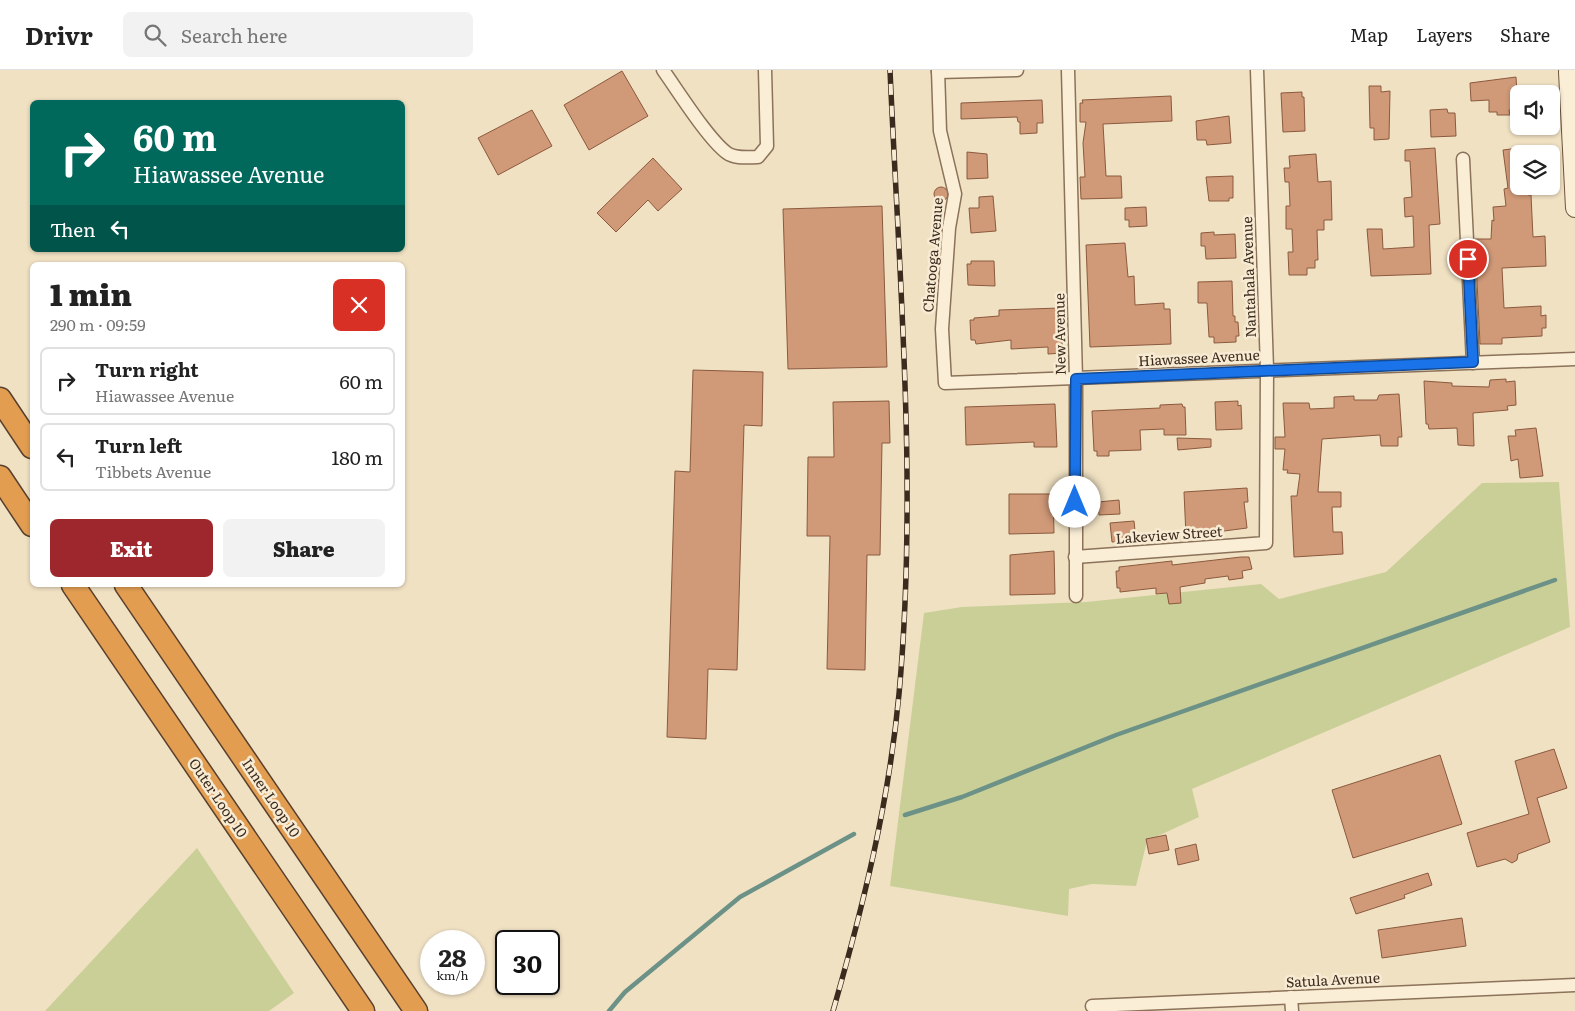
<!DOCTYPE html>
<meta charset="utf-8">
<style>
:root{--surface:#fff;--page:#f2f2f2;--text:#222;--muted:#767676;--line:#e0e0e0;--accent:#9d272c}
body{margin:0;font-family:Literata,serif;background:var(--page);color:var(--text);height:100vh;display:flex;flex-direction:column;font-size:19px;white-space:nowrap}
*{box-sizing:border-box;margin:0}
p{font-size:16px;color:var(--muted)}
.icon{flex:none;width:28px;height:28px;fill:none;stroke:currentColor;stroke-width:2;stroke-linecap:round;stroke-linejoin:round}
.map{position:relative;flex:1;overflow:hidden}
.drawer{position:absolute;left:30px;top:192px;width:375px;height:325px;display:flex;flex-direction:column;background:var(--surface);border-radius:8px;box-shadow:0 1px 4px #0004}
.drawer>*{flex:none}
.banner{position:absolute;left:30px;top:30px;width:375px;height:152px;border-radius:8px;box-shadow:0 1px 4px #0004;background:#00695c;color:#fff;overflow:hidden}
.buttons{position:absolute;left:1510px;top:15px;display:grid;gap:10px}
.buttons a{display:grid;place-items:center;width:50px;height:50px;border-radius:8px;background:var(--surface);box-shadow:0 1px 4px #0004;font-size:25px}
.speed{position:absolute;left:420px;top:860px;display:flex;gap:10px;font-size:25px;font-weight:700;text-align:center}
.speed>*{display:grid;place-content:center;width:65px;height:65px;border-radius:50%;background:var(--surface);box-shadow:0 1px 4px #0004;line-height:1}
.speed small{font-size:12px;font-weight:400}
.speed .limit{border:2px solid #111;border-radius:8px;background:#fff;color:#111}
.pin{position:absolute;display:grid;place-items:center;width:42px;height:42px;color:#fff;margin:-21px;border:2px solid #fff;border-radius:50%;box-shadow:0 1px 5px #0007}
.me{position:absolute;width:55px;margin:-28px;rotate:0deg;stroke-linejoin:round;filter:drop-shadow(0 0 4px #0008)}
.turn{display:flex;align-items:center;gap:18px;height:105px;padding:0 20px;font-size:22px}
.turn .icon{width:65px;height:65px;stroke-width:2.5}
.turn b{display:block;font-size:35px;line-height:42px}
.then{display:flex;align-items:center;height:48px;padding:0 20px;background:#0003;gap:10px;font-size:19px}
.round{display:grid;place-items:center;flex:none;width:52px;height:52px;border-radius:8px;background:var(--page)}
.headline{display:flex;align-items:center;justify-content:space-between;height:85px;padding:0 20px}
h1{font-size:30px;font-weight:800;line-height:38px}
.primary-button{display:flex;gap:10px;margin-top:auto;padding:10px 20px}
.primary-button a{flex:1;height:58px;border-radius:8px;background:var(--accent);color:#fff;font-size:20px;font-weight:800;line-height:58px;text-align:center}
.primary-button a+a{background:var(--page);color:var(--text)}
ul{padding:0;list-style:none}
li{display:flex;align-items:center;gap:15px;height:68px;margin:0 10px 8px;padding:0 10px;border:2px solid var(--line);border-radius:8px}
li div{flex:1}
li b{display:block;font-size:19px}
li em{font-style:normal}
header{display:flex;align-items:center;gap:30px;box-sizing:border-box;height:70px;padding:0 25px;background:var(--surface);border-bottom:1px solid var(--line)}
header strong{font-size:24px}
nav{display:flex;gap:28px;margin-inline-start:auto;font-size:18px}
.search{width:350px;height:45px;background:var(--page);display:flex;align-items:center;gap:12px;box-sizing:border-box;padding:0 18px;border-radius:8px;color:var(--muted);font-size:19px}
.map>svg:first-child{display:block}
.green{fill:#cacf97}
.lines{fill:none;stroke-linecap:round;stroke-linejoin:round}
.stream{stroke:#6c9287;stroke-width:4.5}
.building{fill:#d09978;stroke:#8b5a3e}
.street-casing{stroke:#8b7259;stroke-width:15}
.secondary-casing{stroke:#6d533c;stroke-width:20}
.highway-casing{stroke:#59402d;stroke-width:25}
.street{stroke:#faeed7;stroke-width:12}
.secondary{stroke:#faeed7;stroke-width:18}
.highway{stroke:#e29d51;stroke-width:22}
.rail-casing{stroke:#3b2b1e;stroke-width:5.5}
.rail{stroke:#f7ebd3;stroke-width:4;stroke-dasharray:11;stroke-linecap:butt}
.route-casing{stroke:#114b97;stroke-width:12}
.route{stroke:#1a73e8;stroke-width:9}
.labels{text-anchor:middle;stroke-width:5;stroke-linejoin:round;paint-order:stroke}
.street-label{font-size:14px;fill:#3b2b1e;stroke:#f7ebd3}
</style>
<header>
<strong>Drivr</strong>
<div class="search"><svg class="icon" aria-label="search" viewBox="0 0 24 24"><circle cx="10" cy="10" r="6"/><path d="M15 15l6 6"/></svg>Search here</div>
<nav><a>Map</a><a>Layers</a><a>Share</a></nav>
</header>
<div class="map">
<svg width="1575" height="941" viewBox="0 0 1575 941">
<rect width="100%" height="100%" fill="#f0e1c3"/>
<g class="green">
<polygon points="1559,412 1570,557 1192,719 1199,747 1147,771 1136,816 1092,814 1069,819 1068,846 890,816 924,543 962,537 1086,532 1261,514 1279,529 1386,502 1482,413"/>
<polygon points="197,778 294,923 269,941 45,941"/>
</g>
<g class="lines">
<g class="stream">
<polyline points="905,745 962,727 1116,665 1555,510"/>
<polyline points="609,941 625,922 740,827 854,764"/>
</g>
</g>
<g class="building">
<polygon points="622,1 648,46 589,80 564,35"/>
<polygon points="1516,7 1518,40 1509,40 1510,45 1497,45 1497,42 1489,42 1489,30 1471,31 1470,13"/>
<polygon points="1369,16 1381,16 1381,22 1390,21 1389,69 1374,70 1374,58 1370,58"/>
<polygon points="1302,22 1302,27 1304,27 1305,61 1283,62 1281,23"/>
<polygon points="1171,26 1172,51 1103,54 1106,106 1121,106 1122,128 1081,129 1080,107 1085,107 1083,73 1086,52 1080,52 1080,33 1083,33 1082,30"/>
<polygon points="1042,30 1043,53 1037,53 1037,63 1020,64 1020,52 1018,52 1017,47 961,49 961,33"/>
<polygon points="1447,39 1448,43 1455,43 1456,66 1431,67 1430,40"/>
<polygon points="532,40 552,76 498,105 478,68"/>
<polygon points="1229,46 1231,73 1207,75 1206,70 1197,70 1196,51"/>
<polygon points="1435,78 1440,154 1429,155 1431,204 1371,206 1367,159 1382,159 1383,179 1414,177 1413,146 1405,147 1404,128 1412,127 1410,91 1405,91 1405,80"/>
<polygon points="1519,78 1519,123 1528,122 1528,125 1531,125 1533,167 1545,166 1546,196 1502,198 1504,238 1541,236 1541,246 1546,245 1546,258 1542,258 1542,266 1502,268 1502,274 1480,274 1475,169 1491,169 1492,150 1494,151 1493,137 1506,136 1504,119 1508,118 1503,80"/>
<polygon points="967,82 987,84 988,108 967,109"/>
<polygon points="1316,84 1318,112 1331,111 1332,150 1324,150 1324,160 1317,160 1318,190 1315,190 1315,198 1307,198 1307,205 1289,205 1288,182 1293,182 1292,159 1286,159 1286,136 1290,136 1289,112 1285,112 1284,98 1290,98 1289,86"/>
<polygon points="653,88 682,119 658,141 648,130 616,162 597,143"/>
<polygon points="1233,106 1233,128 1229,128 1229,131 1209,131 1206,107"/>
<circle cx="941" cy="124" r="7"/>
<polygon points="993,126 996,161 971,163 969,138 979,138 979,127"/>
<polygon points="882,136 887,297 788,299 783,139"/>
<polygon points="1146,137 1147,156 1129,157 1129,150 1125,150 1125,138"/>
<polygon points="1214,162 1214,165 1235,164 1236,188 1206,189 1205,176 1201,176 1201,163"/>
<polygon points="1125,173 1128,207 1134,206 1135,235 1164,233 1164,239 1170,239 1171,274 1090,277 1086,175"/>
<polygon points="971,191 994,191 995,216 968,215 967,194 971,194"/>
<polygon points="1232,211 1233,246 1235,246 1235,252 1238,252 1239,266 1236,266 1236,272 1214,273 1214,267 1209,267 1207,233 1198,233 1198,212"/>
<polygon points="1060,238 1063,283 1048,284 1048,277 1011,279 1011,270 976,274 975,270 971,270 970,250 974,250 974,248 999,246 999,240"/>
<polygon points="693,300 763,302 762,356 744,355 737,600 708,599 706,669 667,667 675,401 690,402"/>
<polygon points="1506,309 1506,312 1515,311 1516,335 1507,336 1508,340 1473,343 1474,376 1458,375 1457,358 1429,359 1428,354 1426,354 1424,311 1452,313 1452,316 1489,317 1490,310"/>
<polygon points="1399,324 1402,367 1398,367 1398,376 1381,376 1380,365 1322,369 1318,422 1341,422 1341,437 1332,437 1333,462 1342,462 1343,484 1294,487 1291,426 1297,426 1300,404 1287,403 1288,400 1283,400 1285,379 1275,379 1275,367 1285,367 1283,333 1309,333 1310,339 1334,338 1334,327 1354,326 1354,330 1377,330 1379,325"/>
<polygon points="889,331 890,373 882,373 880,485 867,485 865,600 827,599 830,466 807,466 808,387 834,387 833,332"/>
<polygon points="1238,331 1238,336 1241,335 1242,359 1216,360 1215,332"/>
<polygon points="1055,334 1057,377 1034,377 1034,372 966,375 965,337"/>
<polygon points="1182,334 1183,337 1185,337 1186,365 1164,365 1164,359 1140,360 1141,380 1109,381 1109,386 1097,386 1097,381 1094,381 1092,341 1160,338 1160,335"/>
<polygon points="1536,358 1543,406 1520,408 1518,389 1511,391 1508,366 1516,366 1515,360"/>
<polygon points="1177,368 1211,369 1211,377 1178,380"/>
<polygon points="1247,418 1248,432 1244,432 1247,458 1186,466 1184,422"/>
<polygon points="1009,424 1053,424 1054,463 1009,464"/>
<polygon points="1119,430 1120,444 1099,445 1098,432"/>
<polygon points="1134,451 1136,470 1112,472 1110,453"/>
<polygon points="1054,481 1055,524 1010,525 1010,485"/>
<polygon points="1241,487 1249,487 1252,499 1242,501 1243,508 1229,510 1228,506 1205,509 1205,513 1180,517 1181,533 1169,534 1167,523 1156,524 1156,518 1120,522 1120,518 1117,518 1116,501 1119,501 1119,497 1172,491 1172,495"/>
<polygon points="1554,679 1567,718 1537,728 1550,772 1518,784 1517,790 1512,793 1505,789 1477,797 1467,763 1529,744 1515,691"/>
<polygon points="1440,685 1462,754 1353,788 1332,720"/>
<polygon points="1166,765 1169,780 1149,784 1146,769"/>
<polygon points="1196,774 1199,790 1178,795 1175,779"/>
<polygon points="1428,803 1432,815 1404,825 1405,828 1356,844 1350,828"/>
<polygon points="1462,848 1466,876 1382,888 1378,860"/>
</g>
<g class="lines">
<defs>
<g id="street">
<path d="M663,0C678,21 708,69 727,83C735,89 748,87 758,87L767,76L765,0"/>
<polyline points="938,0 940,61 955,124 949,158 942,259 945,313 1575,289"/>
<polyline points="1068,0 1076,309 1076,526"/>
<polyline points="938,2 1017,0"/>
<polyline points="1463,89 1473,293"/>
<polyline points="1075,487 1266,473 1267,299 1257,0"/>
<polyline points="1291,927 1292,941"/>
<polyline points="1092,936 1575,915"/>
</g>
<polyline id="secondary" points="1568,2 1575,138"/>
<g id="highway">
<polyline points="0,329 32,377"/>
<polyline points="0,407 32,455"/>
<polyline points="73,515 363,941"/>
<polyline points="126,515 416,941"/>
</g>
</defs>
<use href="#street" class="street-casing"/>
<use href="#secondary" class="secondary-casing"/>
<use href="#highway" class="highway-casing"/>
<use href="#street" class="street"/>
<use href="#secondary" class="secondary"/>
<use href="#highway" class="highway"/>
<defs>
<path id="rail" d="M833,941C863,837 889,732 899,624C918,417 899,207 890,0"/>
</defs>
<use href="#rail" class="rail-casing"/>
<use href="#rail" class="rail"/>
</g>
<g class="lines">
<defs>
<polyline id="route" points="1075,432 1076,309 1473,292 1468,189"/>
</defs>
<use href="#route" class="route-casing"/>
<use href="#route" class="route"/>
</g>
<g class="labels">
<g class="street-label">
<text transform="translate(933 185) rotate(-85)" y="5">Chatooga Avenue</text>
<text transform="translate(1249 207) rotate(-92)" y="5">Nantahala Avenue</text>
<text transform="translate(1060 264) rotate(-91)" y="5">New Avenue</text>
<text transform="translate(1199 288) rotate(-3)" y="5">Hiawassee Avenue</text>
<text transform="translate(1169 465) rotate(-4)" y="5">Lakeview Street</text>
<text transform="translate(218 728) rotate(56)" y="5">Outer Loop 10</text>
<text transform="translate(271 728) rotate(56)" y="5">Inner Loop 10</text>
<text transform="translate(1333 910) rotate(-3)" y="5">Satula Avenue</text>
</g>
</g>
</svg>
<div class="buttons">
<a><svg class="icon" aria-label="sound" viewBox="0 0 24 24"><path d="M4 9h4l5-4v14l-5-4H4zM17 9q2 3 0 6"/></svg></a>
<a><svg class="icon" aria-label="layers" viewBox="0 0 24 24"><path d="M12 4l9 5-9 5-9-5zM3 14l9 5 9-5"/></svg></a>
</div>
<div class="speed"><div>28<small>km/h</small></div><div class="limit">30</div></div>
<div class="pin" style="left:1468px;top:189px;background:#d93025"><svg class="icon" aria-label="arrive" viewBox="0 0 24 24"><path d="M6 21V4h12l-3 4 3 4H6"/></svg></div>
<svg class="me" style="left:1075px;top:432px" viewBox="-20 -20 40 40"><circle r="19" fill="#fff"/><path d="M0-13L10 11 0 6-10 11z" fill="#1a73e8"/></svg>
<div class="banner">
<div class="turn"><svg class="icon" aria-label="right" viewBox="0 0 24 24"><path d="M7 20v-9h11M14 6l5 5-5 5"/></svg><div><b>60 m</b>Hiawassee Avenue</div></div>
<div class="then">Then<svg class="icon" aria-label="left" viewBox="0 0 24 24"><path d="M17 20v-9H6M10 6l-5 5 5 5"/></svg></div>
</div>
<section class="drawer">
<div class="headline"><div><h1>1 min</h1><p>290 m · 09:59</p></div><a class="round" style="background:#d93025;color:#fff"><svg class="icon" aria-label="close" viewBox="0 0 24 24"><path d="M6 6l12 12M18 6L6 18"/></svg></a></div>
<ul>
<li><svg class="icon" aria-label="right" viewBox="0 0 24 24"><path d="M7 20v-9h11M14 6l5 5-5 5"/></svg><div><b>Turn right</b><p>Hiawassee Avenue</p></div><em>60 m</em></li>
<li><svg class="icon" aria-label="left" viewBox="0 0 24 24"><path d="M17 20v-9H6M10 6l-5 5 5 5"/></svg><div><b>Turn left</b><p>Tibbets Avenue</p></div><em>180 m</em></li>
</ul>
<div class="primary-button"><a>Exit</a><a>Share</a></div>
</section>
</div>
